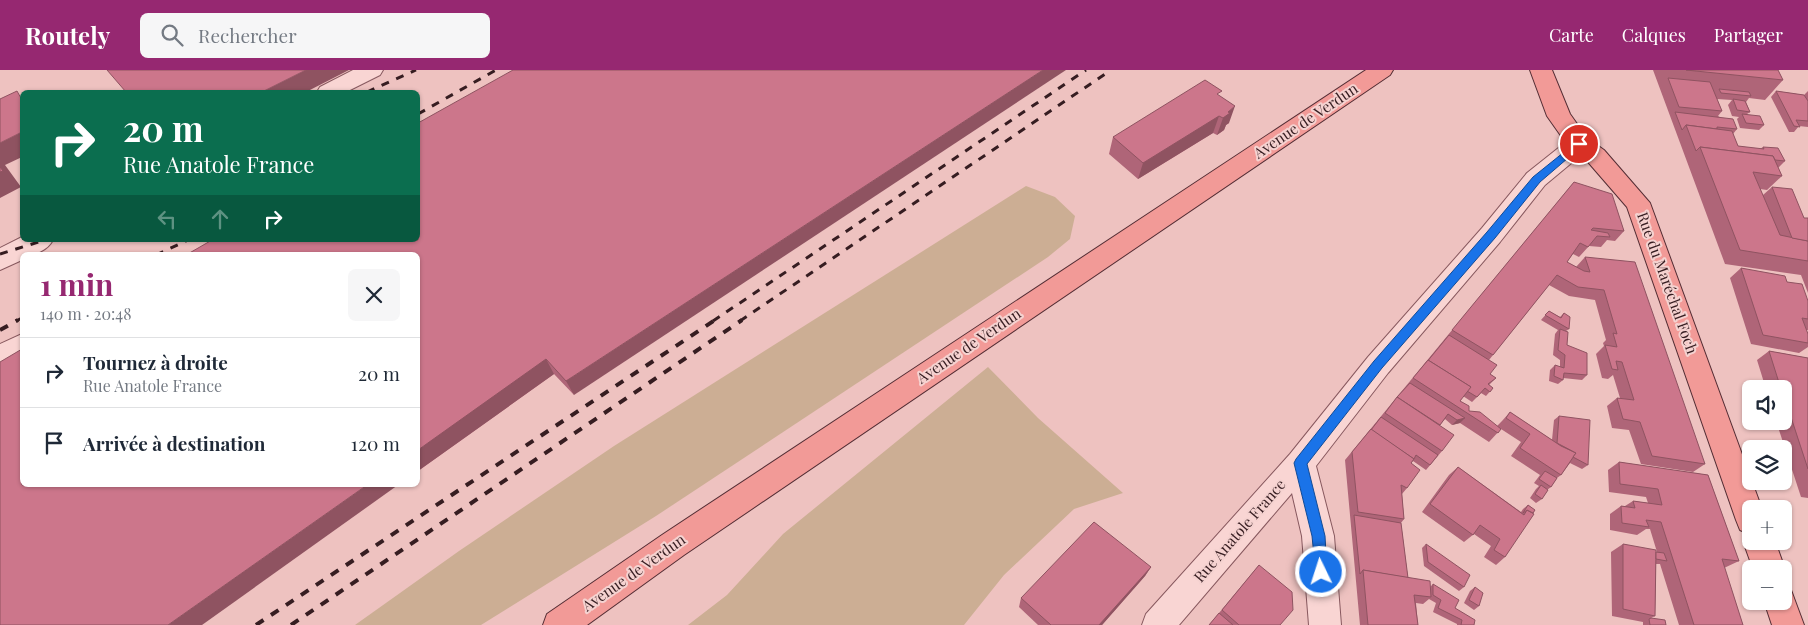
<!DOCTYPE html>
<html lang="fr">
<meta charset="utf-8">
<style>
:root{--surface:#fff;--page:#f6f6f7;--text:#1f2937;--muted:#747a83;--line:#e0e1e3;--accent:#962871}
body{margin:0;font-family:"Playfair Display",serif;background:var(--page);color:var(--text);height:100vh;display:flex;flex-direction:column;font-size:19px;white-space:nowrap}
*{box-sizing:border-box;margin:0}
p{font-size:16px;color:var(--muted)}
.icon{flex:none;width:28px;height:28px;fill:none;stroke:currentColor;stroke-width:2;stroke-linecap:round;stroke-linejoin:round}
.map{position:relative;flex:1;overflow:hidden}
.panel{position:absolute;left:20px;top:182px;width:400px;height:235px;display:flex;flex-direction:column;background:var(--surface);border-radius:8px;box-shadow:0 1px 4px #0004}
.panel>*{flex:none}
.top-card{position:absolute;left:20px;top:20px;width:400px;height:152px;border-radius:8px;box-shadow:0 1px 4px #0004;background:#0b6e4f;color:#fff;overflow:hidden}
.fabs{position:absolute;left:1742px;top:310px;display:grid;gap:10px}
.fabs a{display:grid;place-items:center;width:50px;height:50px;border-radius:8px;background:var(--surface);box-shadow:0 1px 4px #0004;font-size:25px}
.pin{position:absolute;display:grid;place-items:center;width:42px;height:42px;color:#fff;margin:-21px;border:2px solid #fff;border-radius:50%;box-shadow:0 1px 5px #0007}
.me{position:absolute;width:55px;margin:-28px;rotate:356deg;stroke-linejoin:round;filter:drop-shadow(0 0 4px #0008)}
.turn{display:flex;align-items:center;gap:18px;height:105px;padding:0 20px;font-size:22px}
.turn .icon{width:65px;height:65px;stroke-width:2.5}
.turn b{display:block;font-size:35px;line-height:42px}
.lanes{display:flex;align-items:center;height:48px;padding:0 20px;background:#0003;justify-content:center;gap:25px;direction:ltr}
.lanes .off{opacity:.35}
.round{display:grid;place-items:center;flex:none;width:52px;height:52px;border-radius:8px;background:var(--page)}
.summary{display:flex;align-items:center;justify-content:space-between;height:85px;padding:0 20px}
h1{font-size:30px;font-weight:700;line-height:38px;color:var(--accent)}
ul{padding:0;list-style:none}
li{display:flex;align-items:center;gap:15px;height:70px;padding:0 20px;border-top:1px solid var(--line)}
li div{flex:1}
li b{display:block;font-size:19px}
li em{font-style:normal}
header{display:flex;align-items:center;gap:30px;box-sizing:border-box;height:70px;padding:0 25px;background:var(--accent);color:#fff}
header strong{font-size:24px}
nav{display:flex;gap:28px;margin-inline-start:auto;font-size:18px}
.search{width:350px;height:45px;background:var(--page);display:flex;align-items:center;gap:12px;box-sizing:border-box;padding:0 18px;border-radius:8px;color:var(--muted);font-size:19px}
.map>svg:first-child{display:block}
.green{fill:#ccae94}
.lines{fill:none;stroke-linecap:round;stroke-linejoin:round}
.minor-casing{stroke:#87585e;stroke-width:2}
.major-casing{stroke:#542d34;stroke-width:2}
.minor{fill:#f9d5d3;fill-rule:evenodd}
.major{fill:#f29a97;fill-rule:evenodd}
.rail-far1{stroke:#361d21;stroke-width:3;stroke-dasharray:8 8;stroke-linecap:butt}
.rail{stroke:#361d21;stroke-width:4;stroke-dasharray:9 9;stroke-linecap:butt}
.wall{fill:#af6578}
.shaded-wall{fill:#8f5361}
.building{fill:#cc768b;stroke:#8f5361}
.route{fill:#1a73e8;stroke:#114b97}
.labels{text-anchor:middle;stroke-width:4;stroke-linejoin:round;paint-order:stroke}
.street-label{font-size:15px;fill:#361d21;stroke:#f5d2d0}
</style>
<header>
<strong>Routely</strong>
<div class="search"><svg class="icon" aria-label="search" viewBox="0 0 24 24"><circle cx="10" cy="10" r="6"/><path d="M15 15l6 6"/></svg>Rechercher</div>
<nav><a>Carte</a><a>Calques</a><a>Partager</a></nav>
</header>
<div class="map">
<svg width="1808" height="555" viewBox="0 0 1808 555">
<rect width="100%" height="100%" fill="#eec2c0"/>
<g class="green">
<polygon points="1026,116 1055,127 1075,146 1070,169 1048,187 656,446 481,555 355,555 459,481 614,376"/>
<polygon points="988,297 1038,348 1123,423 1074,439 1004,505 964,555 688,555 727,525 783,464"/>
</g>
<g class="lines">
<defs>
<g id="minor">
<polygon points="353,0 383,0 380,5 346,22 317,22 320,17"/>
<polygon points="1579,66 1587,68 1591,74 1587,80 1545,115 1500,172 1388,303 1316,396 1334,466 1341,555 1309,555 1302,466 1292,423 1179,555 1142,555 1146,544 1290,384 1368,287 1482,158 1527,103 1571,68"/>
<path d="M22,167V170H53C47,181 35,185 22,185V190L0,200V178Z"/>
<polygon points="22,264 22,289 0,300 0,274"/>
</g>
<g id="major">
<polygon points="1366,0 1393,0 1390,5 684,485 587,555 543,555 547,544 662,465"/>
<polygon points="1530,0 1552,0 1570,44 1587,68 1604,80 1650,133 1762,439 1751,439 1751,471 1775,471 1785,499 1784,502 1784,499 1753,499 1743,471 1747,463 1740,460 1736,450 1627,137 1588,92 1571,80 1547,46"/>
<polygon points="1784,517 1791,520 1804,555 1772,555 1764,531 1784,531"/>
</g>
</defs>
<use href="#minor" class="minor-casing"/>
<use href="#major" class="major-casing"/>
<use href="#minor" class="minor"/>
<use href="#major" class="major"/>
<g class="rail-far1">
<polyline points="367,22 416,0"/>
<polyline points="418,44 496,0"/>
<polyline points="0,184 45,170"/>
<polyline points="156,185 188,170"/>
<polyline points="16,251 22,248"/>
<polyline points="713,251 1086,0"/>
<polyline points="740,251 1111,0"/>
</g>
<g class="rail">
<polyline points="0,260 18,250"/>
<polyline points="256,555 715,250"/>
<polyline points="291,555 742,250"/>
</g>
</g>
<g class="wall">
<polygon points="513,0 574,325 554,304 418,401"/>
<polygon points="1653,0 1778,0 1783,10 1765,30 1749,28 1746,32 1750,42 1747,44 1764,55 1759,60 1740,58 1737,49 1739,47 1732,46 1728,35 1732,30 1717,29 1722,41 1718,46 1737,59 1733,64 1738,76 1760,79 1763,77 1785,91 1778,98 1782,106 1767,120 1760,119 1763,125 1772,117 1804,148 1808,148 1808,223 1801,205 1725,194"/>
<polygon points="1776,21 1804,25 1808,21 1808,57 1799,56 1794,62 1789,62 1771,27"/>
<polygon points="1220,26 1229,53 1226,55 1224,60 1217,65 1213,63 1138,109 1109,84 1113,67"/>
<polygon points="1574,112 1624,161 1615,171 1607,170 1601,177 1589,176 1579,187 1573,184 1567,192 1576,197 1585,187 1705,394 1693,402 1641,394 1629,360 1612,358 1607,336 1617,328 1620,328 1613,305 1608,309 1602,308 1596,284 1604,276 1603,273 1606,270 1595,230 1569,226 1549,215 1489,290 1490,304 1496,308 1489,315 1493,318 1486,326 1481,323 1472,332 1463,326 1460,331 1469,341 1497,356 1502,351 1510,342 1552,370 1554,350 1559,346 1588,395 1582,399 1570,393 1561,405 1557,408 1551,417 1547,420 1542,429 1536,433 1530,428 1536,419 1539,416 1534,413 1540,405 1511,386 1521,372 1501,359 1489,372 1460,353 1452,355 1445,349 1440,355 1442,381 1426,400 1413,391 1411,393 1407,418 1402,424 1404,449 1401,453 1408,508 1430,517 1433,514 1455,538 1474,555 1457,555 1457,554 1433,542 1436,533 1429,529 1423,534 1416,533 1418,555 1360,555 1345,390"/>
<polygon points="1741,198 1787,212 1808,231 1808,260 1806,260 1808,264 1808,277 1799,283 1751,274 1730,208"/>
<polygon points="1549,241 1560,247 1564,243 1569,259 1566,261 1567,275 1587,305 1582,310 1563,308 1563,310 1558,314 1549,311 1550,300 1555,295 1560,297 1560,290 1553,285 1555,264 1558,260 1541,250"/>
<polygon points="1769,281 1808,288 1808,428 1801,427 1776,351 1784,351 1784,319 1766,319 1757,290"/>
<polygon points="1619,392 1708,405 1739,491 1724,498 1743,555 1679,555 1660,494 1656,494 1655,546 1651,548 1666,555 1643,555 1643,552 1612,546 1611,482 1623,474 1657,482 1650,459 1646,459 1637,465 1610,460 1610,444 1621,436 1625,436 1633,431 1648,433 1646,427 1609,422 1608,400"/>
<polygon points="1458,397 1521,442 1523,439 1528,435 1535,440 1505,487 1496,495 1484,487 1491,476 1474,464 1464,472 1422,442 1449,405"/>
<polygon points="1426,474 1464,517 1459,521 1424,496 1422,478"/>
<polygon points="1259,495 1280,555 1209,555"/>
<polygon points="1151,497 1145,506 1102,555 1038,555 1019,537 1021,528"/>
<polygon points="1475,517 1479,536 1474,540 1464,533 1470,521"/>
</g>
<g class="shaded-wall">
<polygon points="306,0 349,0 306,22 262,22"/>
<polygon points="1043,0 1066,0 574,325 566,311"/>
<polygon points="1235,36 1229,53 1226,55 1224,60 1217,65 1223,48 1228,42"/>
<polygon points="1219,46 1213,63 1138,109 1143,93"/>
<polygon points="22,62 22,87 5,95 21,117 0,128 0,73"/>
<polygon points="546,289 554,304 418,401 418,380"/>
<polygon points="1465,348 1460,353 1452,355 1457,350"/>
<polygon points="367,415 398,415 202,555 168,555"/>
<polygon points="1151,497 1145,506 1102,555 1099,555"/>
</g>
<g class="building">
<polygon points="107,0 306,0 262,22 126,22"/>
<polygon points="513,0 1043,0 566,311 546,289 418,380 418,185 186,185 212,170 418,170 418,53"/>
<polygon points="1686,0 1778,0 1783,10"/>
<polygon points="1668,8 1710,12 1722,41 1679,37"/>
<polygon points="1205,10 1222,21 1217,24 1235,36 1228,42 1230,43 1223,48 1219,46 1143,93 1113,67"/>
<polygon points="1719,19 1749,22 1751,26 1721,23"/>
<polygon points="17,21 22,30 22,62 0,73 0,29"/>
<polygon points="1776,21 1804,25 1808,31 1808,51 1796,50 1800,57 1794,56"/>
<polygon points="1733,29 1745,31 1750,42 1737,40"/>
<polygon points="1675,42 1733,49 1737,59 1717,57 1717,59 1686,55 1682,60"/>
<polygon points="1742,44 1760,46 1764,55 1746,53"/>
<polygon points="1686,55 1732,61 1738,76 1764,79 1763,77 1778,78 1785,91 1775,90 1773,86 1700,77 1696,81"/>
<polygon points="1700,77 1773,86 1782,106 1753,102 1780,165 1808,171 1808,191 1740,180"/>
<polygon points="0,97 3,101 0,102"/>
<polygon points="1574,112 1612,124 1624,161 1593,158 1591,160 1608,163 1610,167 1597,166 1588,177 1580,173 1567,192 1584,201 1590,202 1585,187 1635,192 1705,394 1652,386 1640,352 1623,349 1617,328 1634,330 1622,292 1616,291 1618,300 1612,299 1605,275 1617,277 1613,263 1617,264 1604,220 1578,217 1557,205 1493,285 1452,260"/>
<polygon points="1772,117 1792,119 1804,148 1808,148 1808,171 1792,168"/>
<polygon points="1741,198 1785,206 1787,212 1802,214 1808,231 1808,249 1802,248 1808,264 1808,273 1763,265"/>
<polygon points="1549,241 1561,248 1564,243 1570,247 1569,259 1545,245"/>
<polygon points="1560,259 1568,262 1567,275 1587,283 1587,305 1564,303 1563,310 1554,306 1555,295 1564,298 1565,285 1558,280"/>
<polygon points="1449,265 1497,295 1490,304 1496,308 1488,314 1493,318 1490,322 1485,318 1477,327 1467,321 1471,317 1428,290 1426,293"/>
<polygon points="22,279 22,415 367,415 168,555 0,555 0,292"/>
<polygon points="1769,281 1808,288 1808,399 1784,326 1784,319 1781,319"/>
<polygon points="1428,290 1471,317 1460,331 1469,336 1469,341 1480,342 1501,359 1498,363 1413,308"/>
<polygon points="1410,313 1465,348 1457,350 1448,344 1440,355 1397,327"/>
<polygon points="1397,327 1454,365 1442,381 1385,343"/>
<polygon points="1510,342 1561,376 1576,383 1561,405 1520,378 1530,364 1506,348"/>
<polygon points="1559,346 1590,350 1588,395 1573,387 1576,383 1557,373"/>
<polygon points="1381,347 1438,385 1430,395 1416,385 1414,389 1371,360"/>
<polygon points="1371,359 1414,389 1411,393 1420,400 1407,418 1401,415 1404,449 1358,442 1352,382"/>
<polygon points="1619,392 1708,405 1739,491 1722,489 1743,555 1694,555 1661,452 1646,450 1649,457 1622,453 1621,436 1635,438 1633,431 1662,435 1658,419 1620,414"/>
<polygon points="1458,397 1524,445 1527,440 1534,444 1505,487 1494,480 1500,469 1480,455 1473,465 1430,434"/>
<polygon points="1545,401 1557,408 1551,417 1539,409"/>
<polygon points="1541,415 1548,420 1542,429 1535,424"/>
<polygon points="1528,435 1535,440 1533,443 1527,440 1523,443"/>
<polygon points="1354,445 1401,453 1408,508 1363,500 1360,504"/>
<polygon points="1094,452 1151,497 1099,555 1051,555 1021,528"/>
<polygon points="1426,474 1470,505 1464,517 1428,492"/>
<polygon points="1623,474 1656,480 1655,546 1623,539"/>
<polygon points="1656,482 1664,483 1667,491 1656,489"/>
<polygon points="1259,495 1292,522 1293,540 1280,555 1239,555 1222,540"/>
<polygon points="1363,500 1430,511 1431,527 1414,525 1418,555 1368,555"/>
<polygon points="1433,514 1459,530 1455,538 1475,550 1474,555 1461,555 1462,550 1438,538 1441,530 1433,525"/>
<polygon points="1475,517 1483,523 1479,536 1469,530"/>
<polygon points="1219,543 1233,555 1209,555"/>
<polygon points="1651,548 1665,550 1666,555 1650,555 1649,549"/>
</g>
<polygon class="route" points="1579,70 1582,71 1582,76 1540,112 1495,168 1382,298 1307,394 1325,466 1327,502 1325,506 1321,508 1316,506 1312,466 1294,393 1296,389 1374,291 1487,162 1533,107"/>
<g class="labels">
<g class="street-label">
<text transform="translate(1306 51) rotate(-34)" y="5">Avenue de Verdun</text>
<text transform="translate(1667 213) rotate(70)" y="5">Rue du Maréchal Foch</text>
<text transform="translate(969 276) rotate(-34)" y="5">Avenue de Verdun</text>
<text transform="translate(1240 461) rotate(-49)" y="5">Rue Anatole France</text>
<text transform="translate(634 503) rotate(-35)" y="5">Avenue de Verdun</text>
</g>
</g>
</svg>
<div class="fabs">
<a><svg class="icon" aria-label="sound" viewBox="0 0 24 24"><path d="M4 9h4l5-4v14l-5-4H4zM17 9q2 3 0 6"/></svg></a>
<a><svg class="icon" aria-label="layers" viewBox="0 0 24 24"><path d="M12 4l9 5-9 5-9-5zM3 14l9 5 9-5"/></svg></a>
<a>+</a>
<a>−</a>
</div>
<div class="pin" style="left:1579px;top:74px;background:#d93025"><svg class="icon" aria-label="arrive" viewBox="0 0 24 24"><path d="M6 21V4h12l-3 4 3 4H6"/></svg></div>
<svg class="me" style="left:1321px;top:502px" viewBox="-20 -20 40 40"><circle r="17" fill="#1a73e8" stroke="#fff" stroke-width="3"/><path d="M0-11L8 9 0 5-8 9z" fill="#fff"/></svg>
<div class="top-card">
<div class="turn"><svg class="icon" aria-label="right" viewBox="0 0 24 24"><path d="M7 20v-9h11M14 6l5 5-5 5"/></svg><div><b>20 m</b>Rue Anatole France</div></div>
<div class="lanes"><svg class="icon off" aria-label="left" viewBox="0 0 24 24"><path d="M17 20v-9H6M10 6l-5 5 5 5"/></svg><svg class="icon off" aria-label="ahead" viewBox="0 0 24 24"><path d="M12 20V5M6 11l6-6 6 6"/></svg><svg class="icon" aria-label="right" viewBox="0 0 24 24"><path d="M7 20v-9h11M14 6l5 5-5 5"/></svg></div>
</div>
<section class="panel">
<div class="summary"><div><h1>1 min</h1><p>140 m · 20:48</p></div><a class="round"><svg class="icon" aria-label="close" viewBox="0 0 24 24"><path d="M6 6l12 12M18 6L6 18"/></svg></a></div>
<ul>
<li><svg class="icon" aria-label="right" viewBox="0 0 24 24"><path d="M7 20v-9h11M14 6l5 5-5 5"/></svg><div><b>Tournez à droite</b><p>Rue Anatole France</p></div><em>20 m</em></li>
<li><svg class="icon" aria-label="arrive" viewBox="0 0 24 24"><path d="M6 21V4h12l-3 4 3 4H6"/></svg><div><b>Arrivée à destination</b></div><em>120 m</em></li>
</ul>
</section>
</div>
